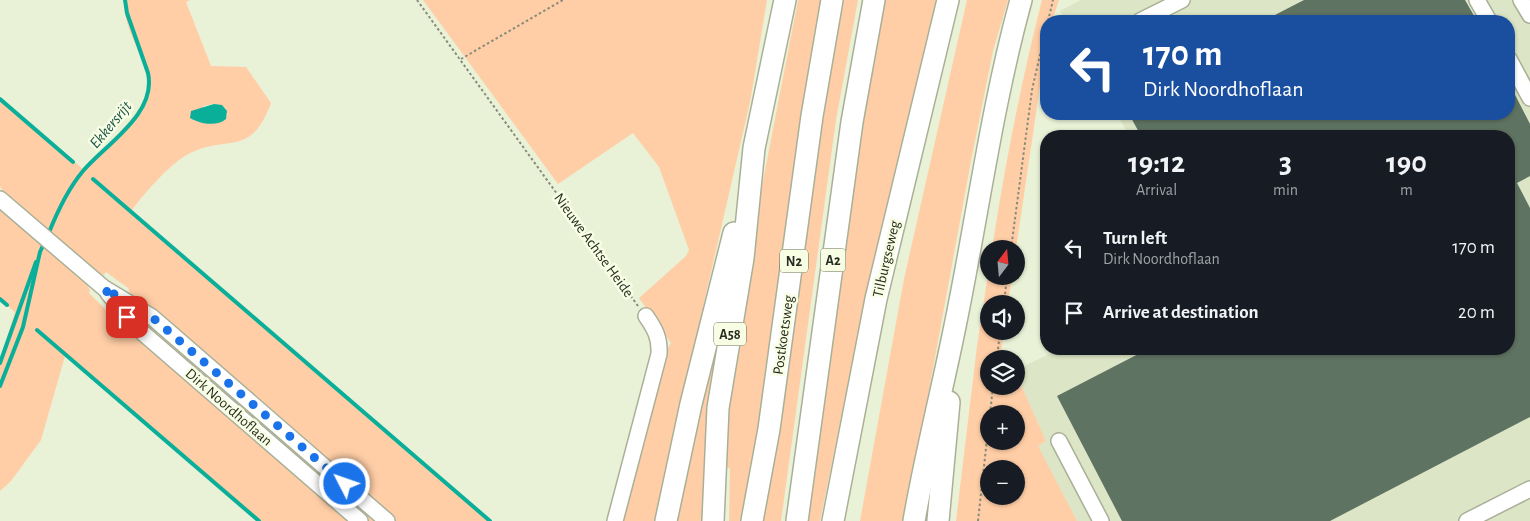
<!DOCTYPE html>
<meta charset="utf-8">
<style>
:root{--surface:#171b24;--page:#242831;--text:#f1f3f6;--muted:#9ea1a6}
body{margin:0;font-family:"Alegreya Sans",sans-serif;background:var(--page);color:var(--text);height:100vh;display:flex;flex-direction:column;font-size:19px;white-space:nowrap}
*{box-sizing:border-box;margin:0}
p{font-size:16px;color:var(--muted)}
.icon{flex:none;width:28px;height:28px;fill:none;stroke:currentColor;stroke-width:2;stroke-linecap:round;stroke-linejoin:round}
.map{position:relative;flex:1;overflow:hidden}
.sheet{position:absolute;left:1040px;top:130px;width:475px;height:225px;display:flex;flex-direction:column;background:var(--surface);border-radius:20px;box-shadow:0 1px 4px #0004}
.sheet>*{flex:none}
.guide{position:absolute;left:1040px;top:15px;width:475px;height:105px;border-radius:20px;box-shadow:0 1px 4px #0004;background:#1a4fa0;color:#fff;overflow:hidden}
.needle{width:32px;rotate:16deg}
.tools{position:absolute;left:980px;top:240px;display:grid;gap:10px}
.tools a{display:grid;place-items:center;width:45px;height:45px;border-radius:50%;background:var(--surface);box-shadow:0 1px 4px #0004;font-size:25px}
.pin{position:absolute;display:grid;place-items:center;width:42px;height:42px;color:#fff;margin:-21px;border-radius:10px;box-shadow:0 2px 8px #0006}
.me{position:absolute;width:55px;margin:-28px;rotate:311deg;stroke-linejoin:round;filter:drop-shadow(0 0 4px #0008)}
.turn{display:flex;align-items:center;gap:18px;height:105px;padding:0 20px;font-size:22px}
.turn .icon{width:65px;height:65px;stroke-width:2.5}
.turn b{display:block;font-size:35px;line-height:42px}
.eta{display:flex;justify-content:space-evenly;align-items:center;height:85px;text-align:center}
.eta b{font-size:30px;font-weight:700;line-height:35px}
ul{padding:0;list-style:none}
li{display:flex;align-items:center;gap:15px;height:65px;padding:0 20px}
li div{flex:1}
li b{display:block;font-size:19px}
li em{font-style:normal}
.map>svg:first-child{display:block}
.built{fill:#dce5c5}
.green{fill:#ffcea6;fill-rule:evenodd}
.water{fill:#0aaf99}
.lines{fill:none;stroke-linecap:round;stroke-linejoin:round}
.stream{stroke:#0aaf99;stroke-width:4}
.building{fill:#5f7362}
.minor-casing{stroke:#a9b097;stroke-width:18}
.highway-casing{stroke:#a9b097;stroke-width:24}
.path{stroke:#868b7a;stroke-width:2;stroke-dasharray:2.5 2.5;stroke-linecap:butt}
.minor{stroke:#fff;stroke-width:15}
.highway{stroke:#fff;stroke-width:21}
.route{stroke:#1a73e8;stroke-width:9;stroke-dasharray:0 16.2}
.labels{text-anchor:middle;stroke-width:5;stroke-linejoin:round;paint-order:stroke}
.shield{fill:#f7fee4;stroke:#666a5c;stroke-width:1}
.shield-label{font-size:14px;font-weight:bold;fill:#282b21}
.street-label{font-size:15px;fill:#282b21;stroke:#f7fee4}
.water-label{font-size:16px;font-style:italic;fill:#1c544a;stroke:#f7fee4}
</style>
<div class="map">
<svg width="1530" height="521" viewBox="0 0 1530 521">
<rect width="100%" height="100%" fill="#e9f1d7"/>
<polygon class="built" points="1081,0 1530,0 1530,521 1077,521 1037,446 1046,441 1016,374 1016,370 1060,349 1509,349 1509,136 1129,136 1117,114 1509,114 1509,21 1066,21 1060,11"/>
<g class="green">
<path d="M124,0H190L186,2L211,66L246,67L271,103C250,161 224,132 185,156C167,167 144,194 131,211L491,521H394L132,300L128,288L106,272L104,275L94,271L85,281L90,290L89,293L110,314L120,316L355,521H257L65,356L41,440L11,481L0,491V359L15,312L0,300V199L4,194L0,186V98L83,169C101,150 148,111 148,85C148,75 144,65 140,55C133,38 123,19 124,0ZM214,104L228,114L223,121L217,123L203,106Z"/>
<polygon points="423,0 767,0 750,102 706,294 659,521 619,521 664,355 671,343 639,298 686,256 689,250 659,167 633,133 558,184"/>
<polygon points="798,0 824,0 746,521 729,521 730,468 720,468 750,248"/>
<polygon points="840,0 858,0 836,120 781,521 763,521 780,426"/>
<polygon points="883,0 936,0 871,270 820,521 805,521 860,124"/>
<polygon points="967,0 1008,0 993,51 971,161 905,521 860,521 904,279"/>
<path d="M1042,0H1059L1052,21H1046V45L1016,249H992C1005,165 1021,82 1042,0Z"/>
<path d="M989,268V276H1012L1008,304H989V331H1004L1000,359H989V386H1016V374L1046,441L1038,446L1077,521H956L977,346ZM989,414H1016V441H989ZM989,469H1016V496H989Z"/>
<polygon points="122,300 383,521 366,521 143,329"/>
<polygon points="721,310 709,406 702,521 674,521"/>
</g>
<path class="water" d="M214,104L222,105L227,111L226,119C217,127 200,124 190,118L191,111Z"/>
<g class="lines">
<g class="stream">
<polyline points="0,99 73,162"/>
<polyline points="93,179 490,521"/>
<path d="M48,235C57,212 67,190 83,171C106,144 157,114 148,73L127,13L125,0"/>
<polyline points="0,299 7,305"/>
<polyline points="37,330 259,521"/>
<polyline points="0,363 36,262"/>
<polyline points="0,386 23,327 40,252 45,241"/>
</g>
</g>
<g class="building">
<polygon points="1304,0 1465,0 1477,21 1263,21"/>
<polygon points="1509,83 1530,124 1530,176 1517,183 1530,208 1530,417 1330,521 1122,521 1057,396 1148,349 1509,349 1509,136 1141,136 1129,114 1509,114"/>
</g>
<g class="lines">
<defs>
<g id="minor">
<polyline points="1477,0 1489,21"/>
<polyline points="1521,0 1530,15"/>
<polyline points="1140,21 1182,0"/>
<polyline points="1509,59 1530,98"/>
<polyline points="0,199 104,288 152,317 387,521"/>
<polyline points="108,293 136,327 360,521"/>
<polyline points="1059,441 1101,521"/>
<path d="M615,521L659,354C660,338 655,329 646,316"/>
<polyline points="1467,521 1530,489"/>
</g>
<g id="highway">
<polyline points="666,521 691,404 734,233"/>
<polyline points="713,521 718,408 743,258 754,148 785,0"/>
<polyline points="752,521 769,429 812,116 832,0"/>
<polyline points="797,521 852,122 874,0"/>
<polyline points="833,521 876,299 948,0"/>
<path d="M914,521C925,457 941,395 954,331C977,221 991,109 1021,0"/>
<polyline points="938,521 949,402"/>
</g>
</defs>
<use href="#minor" class="minor-casing"/>
<use href="#highway" class="highway-casing"/>
<g class="path">
<polyline points="417,0 638,306"/>
<polyline points="1048,21 1053,0"/>
<polyline points="461,59 563,0"/>
<polyline points="1011,249 1032,90 1046,28"/>
<polyline points="1004,304 1007,276"/>
<polyline points="997,359 1000,331"/>
<polyline points="990,414 993,386"/>
<polyline points="978,521 989,421"/>
</g>
<use href="#minor" class="minor"/>
<use href="#highway" class="highway"/>
</g>
<g class="lines">
<polyline class="route" points="127,317 104,288 152,317 345,484"/>
</g>
<g class="labels">
<g class="shield">
<rect x="820.5" y="248.5" width="25" height="23" rx="4"/>
<rect x="780" y="249.5" width="28" height="23" rx="4"/>
<rect x="714" y="322.5" width="32" height="23" rx="4"/>
</g>
<g class="shield-label">
<text x="833" y="265">A2</text>
<text x="794" y="266">N2</text>
<text x="730" y="339">A58</text>
</g>
<g class="street-label">
<text transform="translate(594 245) rotate(54)" y="5">Nieuwe Achtse Heide</text>
<text transform="translate(886 259) rotate(-77)" y="5">Tilburgseweg</text>
<text transform="translate(783 335) rotate(-82)" y="5">Postkoetsweg</text>
<text transform="translate(229 407) rotate(41)" y="5">Dirk Noordhoflaan</text>
</g>
<g class="water-label">
<text transform="translate(110 124) rotate(-50)" y="6">Ekkersrijt</text>
</g>
</g>
</svg>
<div class="tools">
<a><svg class="needle" viewBox="-14 -14 28 28"><path d="M0-13l5 13h-10z" fill="#e53935"/><path d="M0 13l5-13h-10z" fill="#9ea1a6"/></svg></a>
<a><svg class="icon" aria-label="sound" viewBox="0 0 24 24"><path d="M4 9h4l5-4v14l-5-4H4zM17 9q2 3 0 6"/></svg></a>
<a><svg class="icon" aria-label="layers" viewBox="0 0 24 24"><path d="M12 4l9 5-9 5-9-5zM3 14l9 5 9-5"/></svg></a>
<a>+</a>
<a>−</a>
</div>
<div class="pin" style="left:127px;top:317px;background:#d93025"><svg class="icon" aria-label="arrive" viewBox="0 0 24 24"><path d="M6 21V4h12l-3 4 3 4H6"/></svg></div>
<svg class="me" style="left:345px;top:484px" viewBox="-20 -20 40 40"><circle r="17" fill="#1a73e8" stroke="#fff" stroke-width="3"/><path d="M0-11L8 9 0 5-8 9z" fill="#fff"/></svg>
<div class="guide">
<div class="turn"><svg class="icon" aria-label="left" viewBox="0 0 24 24"><path d="M17 20v-9H6M10 6l-5 5 5 5"/></svg><div><b>170 m</b>Dirk Noordhoflaan</div></div>
</div>
<section class="sheet">
<div class="eta">
<div><b>19:12</b><p>Arrival</p></div>
<div><b>3</b><p>min</p></div>
<div><b>190</b><p>m</p></div>
</div>
<ul>
<li><svg class="icon" aria-label="left" viewBox="0 0 24 24"><path d="M17 20v-9H6M10 6l-5 5 5 5"/></svg><div><b>Turn left</b><p>Dirk Noordhoflaan</p></div><em>170 m</em></li>
<li><svg class="icon" aria-label="arrive" viewBox="0 0 24 24"><path d="M6 21V4h12l-3 4 3 4H6"/></svg><div><b>Arrive at destination</b></div><em>20 m</em></li>
</ul>
</section>
</div>
